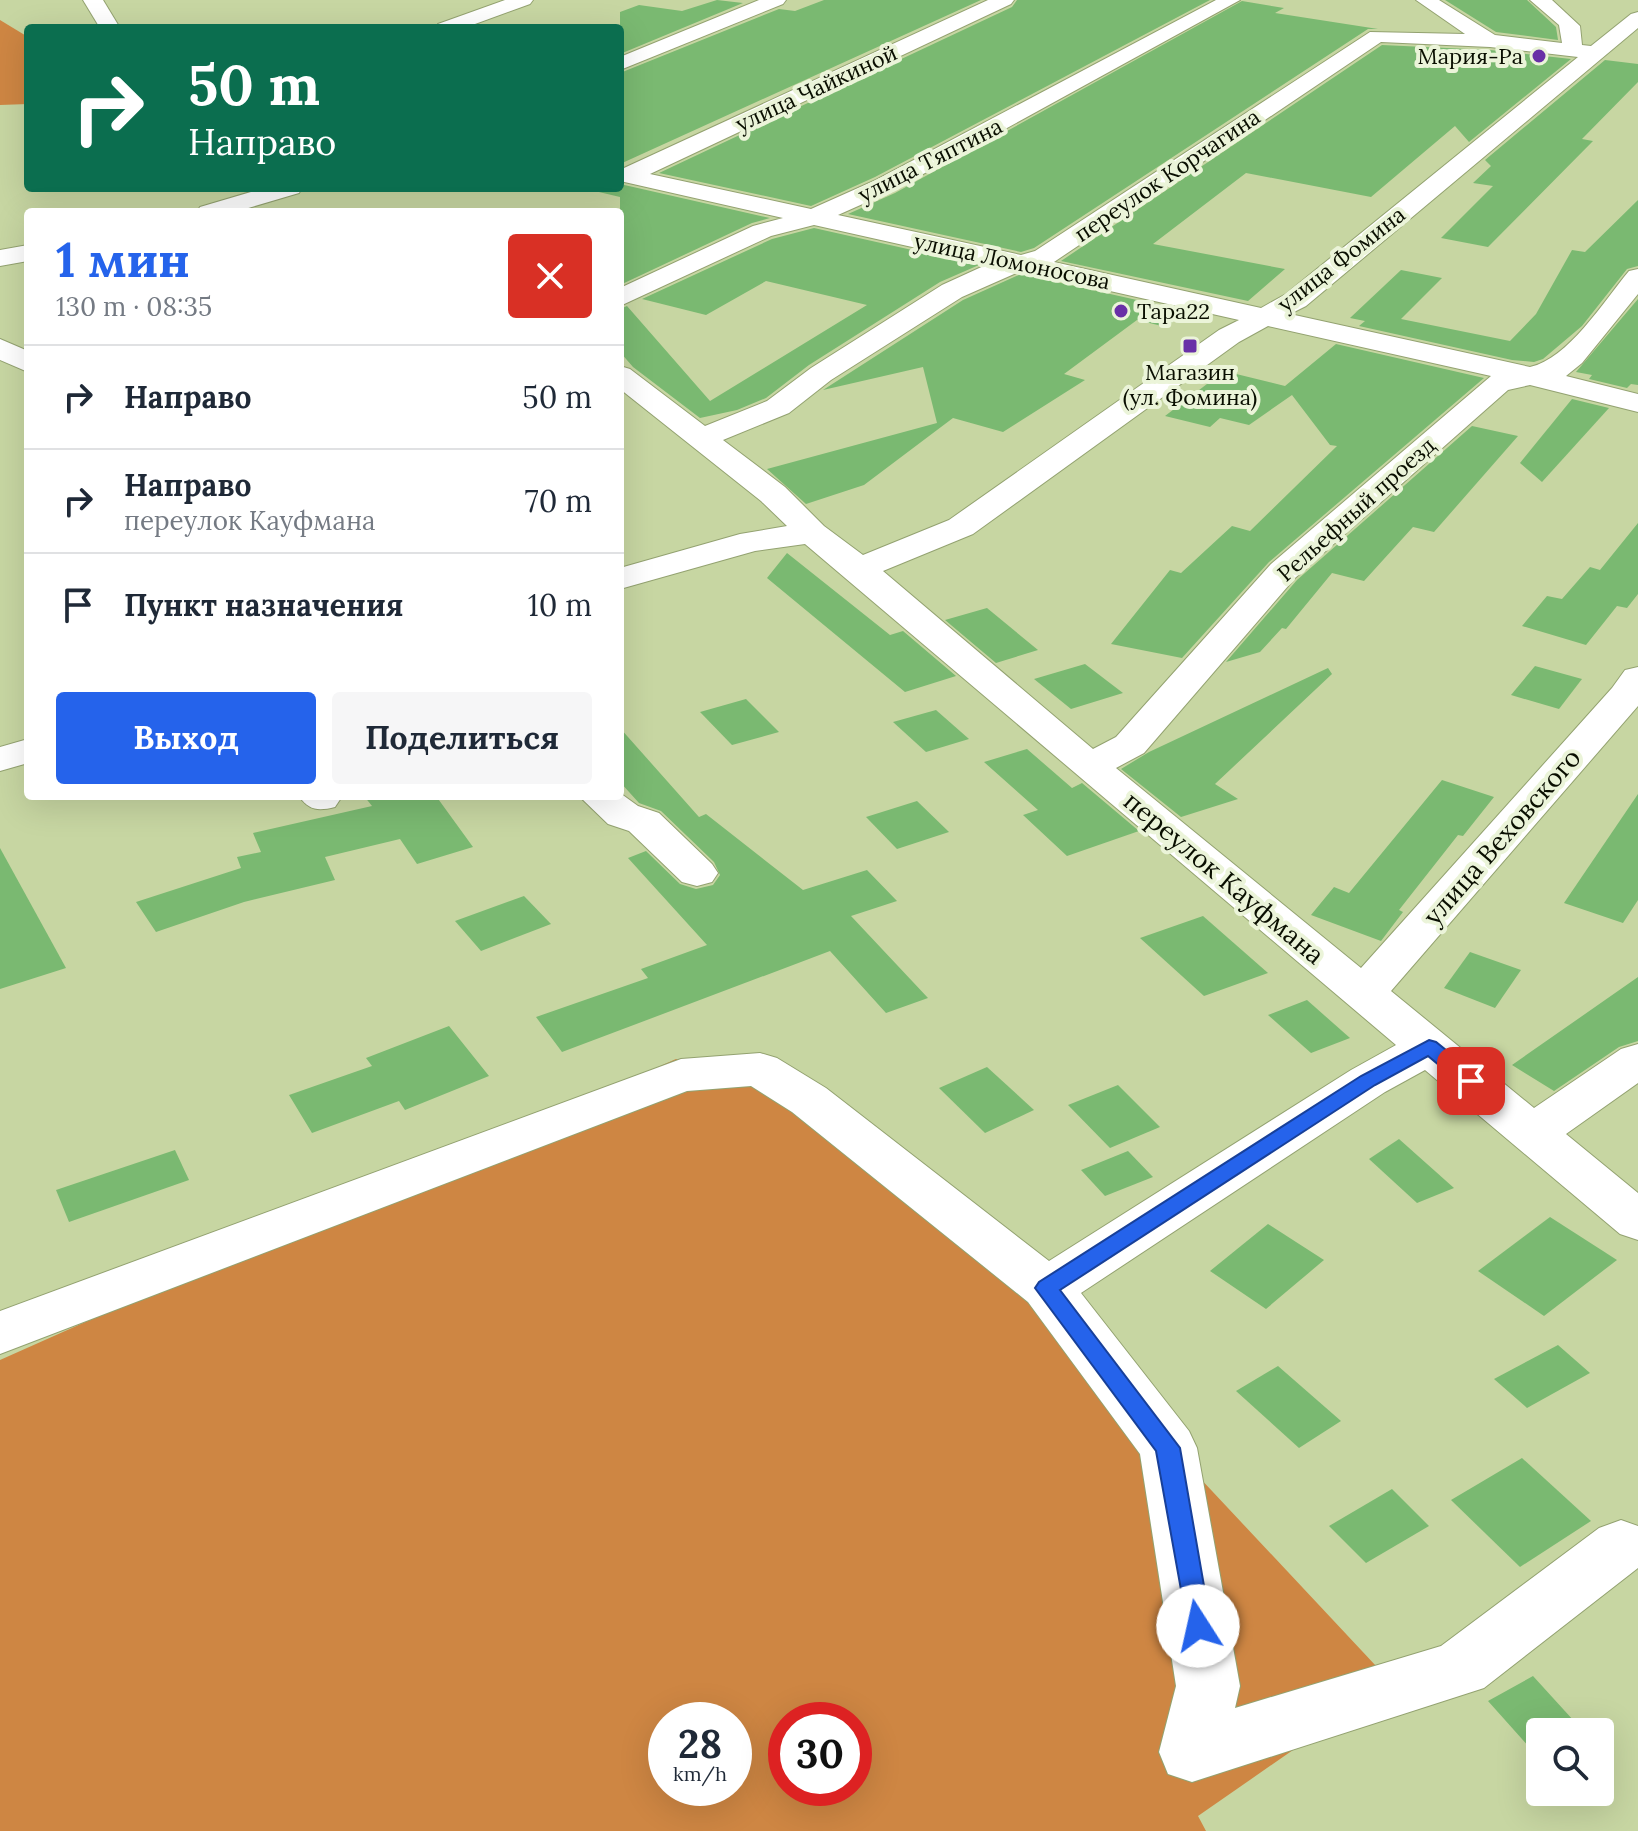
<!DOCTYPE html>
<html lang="ru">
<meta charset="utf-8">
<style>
:root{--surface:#fff;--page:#f6f6f7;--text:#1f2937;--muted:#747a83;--line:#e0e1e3;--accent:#2563eb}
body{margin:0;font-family:Lora,serif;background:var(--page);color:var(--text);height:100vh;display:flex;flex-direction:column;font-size:30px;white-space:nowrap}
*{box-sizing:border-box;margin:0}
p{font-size:26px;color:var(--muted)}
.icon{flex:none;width:44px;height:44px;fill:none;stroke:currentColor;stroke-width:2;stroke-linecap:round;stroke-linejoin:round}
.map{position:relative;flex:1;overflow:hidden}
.drawer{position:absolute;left:24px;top:208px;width:600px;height:592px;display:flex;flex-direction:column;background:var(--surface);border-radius:8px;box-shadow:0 8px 32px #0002}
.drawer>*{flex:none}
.banner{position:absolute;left:24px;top:24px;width:600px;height:168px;border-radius:8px;box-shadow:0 8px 32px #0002;background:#0b6e4f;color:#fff;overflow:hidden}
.tools{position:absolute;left:1526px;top:1718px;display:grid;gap:16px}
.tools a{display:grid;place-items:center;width:88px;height:88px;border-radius:8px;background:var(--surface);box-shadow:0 8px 32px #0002;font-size:40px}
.speed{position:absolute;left:648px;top:1702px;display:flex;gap:16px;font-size:40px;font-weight:700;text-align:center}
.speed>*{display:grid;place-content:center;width:104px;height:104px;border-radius:50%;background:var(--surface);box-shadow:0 8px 32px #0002;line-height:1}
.speed small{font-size:20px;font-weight:400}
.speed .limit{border:12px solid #d22;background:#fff;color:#111}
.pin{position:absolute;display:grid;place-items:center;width:68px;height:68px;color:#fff;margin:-34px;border-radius:16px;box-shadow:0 4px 12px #0006}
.me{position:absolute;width:88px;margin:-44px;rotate:350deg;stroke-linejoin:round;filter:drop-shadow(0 0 6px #0008)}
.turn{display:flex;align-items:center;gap:28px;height:168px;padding:0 32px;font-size:36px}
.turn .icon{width:104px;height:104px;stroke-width:2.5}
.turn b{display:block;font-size:56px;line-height:68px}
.round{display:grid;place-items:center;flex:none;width:84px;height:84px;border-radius:8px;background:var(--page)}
.overview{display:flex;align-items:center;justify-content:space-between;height:136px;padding:0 32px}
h1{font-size:48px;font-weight:800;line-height:60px;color:var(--accent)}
.cta{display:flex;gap:16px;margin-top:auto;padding:16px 32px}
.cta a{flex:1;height:92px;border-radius:8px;background:var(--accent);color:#fff;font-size:32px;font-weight:800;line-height:92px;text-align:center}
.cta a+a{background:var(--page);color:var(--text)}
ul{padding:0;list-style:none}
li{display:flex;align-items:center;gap:24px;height:104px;padding:0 32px;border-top:2px solid var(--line)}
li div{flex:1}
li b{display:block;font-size:30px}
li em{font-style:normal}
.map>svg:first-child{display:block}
.forest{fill:#ce8643;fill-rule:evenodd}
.building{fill:#7ab971}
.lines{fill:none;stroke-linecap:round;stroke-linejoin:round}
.minor-casing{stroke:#93a270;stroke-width:2}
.minor{fill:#fff;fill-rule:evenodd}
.route{fill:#2563eb;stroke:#184099;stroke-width:2}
.poi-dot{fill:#6930a7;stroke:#ebf4d9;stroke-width:3}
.labels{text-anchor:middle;stroke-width:8;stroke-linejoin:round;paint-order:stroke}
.far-poi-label{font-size:22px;fill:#090e00;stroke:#ebf4d9;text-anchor:end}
.far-street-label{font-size:22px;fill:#090e00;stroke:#ebf4d9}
.street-label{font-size:26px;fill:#090e00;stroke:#ebf4d9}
</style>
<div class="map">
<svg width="1638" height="1831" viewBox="0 0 1638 1831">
<rect width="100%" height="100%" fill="#c7d6a2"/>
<g class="forest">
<polygon points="0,20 28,37 28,104 0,105"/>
<path d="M676,1059L855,1110L1391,1682L1198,1816L1206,1831H0V1360ZM666,1720H734V1788H666ZM786,1720H854V1788H786Z"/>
</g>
<g class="building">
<polygon points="717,0 743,3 620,54 620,12 639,5 682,11"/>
<polygon points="824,0 981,0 620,164 620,73 779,9 795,11"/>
<polygon points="1017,0 1210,0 875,177 811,206 659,173 1012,7"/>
<polygon points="1445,0 1527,0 1556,27 1558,40 1496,32"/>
<polygon points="1242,1 1284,8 1275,13 1378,29 1368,29 1034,248 1021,252 848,214 895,193"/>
<polygon points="1382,45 1490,50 1571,59 1469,142 1455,126 1371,197 1246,173 1153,244 1285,269 1248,301 1061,261"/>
<polygon points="1605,60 1638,64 1638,82 1582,139 1593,141 1488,247 1441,238 1493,186 1473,183 1491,166 1485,160"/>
<polygon points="620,184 770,218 752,223 620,285 620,197 582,188 620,188"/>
<polygon points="1638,200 1638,266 1627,269 1582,326 1543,359 1534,362 1512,360 1359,326 1365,321 1350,318 1401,270 1442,278 1401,319 1510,341 1536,314 1572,250 1585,252"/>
<polygon points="814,228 979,265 940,282 809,365 766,398 737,410 700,418 633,367 620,352 620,309 627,306 710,401 867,305 766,281 706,315 642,299 772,239"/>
<polygon points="1021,274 1186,311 1166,327 1137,320 1064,374 1085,380 1003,432 953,418 864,485 806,504 767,469 937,423 923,367 823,390 963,300"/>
<polygon points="1638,299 1638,385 1631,384 1627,388 1589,379 1592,375 1576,372"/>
<polygon points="1336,344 1484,378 1269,562 1182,658 1111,644 1170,570 1181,573 1232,526 1250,531 1337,446 1330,445 1292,395 1249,425 1220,418 1210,427 1165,416 1224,371 1285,386"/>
<polygon points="1572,399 1609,408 1542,482 1520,463"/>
<polygon points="1472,426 1518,436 1434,532 1413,527 1364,581 1332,573 1286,629 1282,628 1260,652 1226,662 1297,580"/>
<polygon points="1638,523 1638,594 1627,608 1617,606 1586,645 1522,626 1547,596 1562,599 1590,567 1600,570"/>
<polygon points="787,553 890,635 903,631 956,676 905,692 767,578"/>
<polygon points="987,608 1038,650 996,663 945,620"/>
<polygon points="1085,664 1123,693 1071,709 1034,679"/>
<polygon points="1535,666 1582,679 1559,709 1511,695"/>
<polygon points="1328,668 1332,674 1215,784 1238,799 1181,817 1121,769 1149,752"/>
<polygon points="746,699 779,732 732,745 700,712"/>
<polygon points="936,710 969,739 926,752 893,722"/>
<polygon points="620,728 699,817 706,814 803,890 867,870 897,901 851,916 928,998 886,1013 830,951 562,1052 536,1017 648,978 641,969 707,945 628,858 646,851 680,884 696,889 713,885 720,875 714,862 661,811 639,803 620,782"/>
<polygon points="1027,749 1072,788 1082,783 1139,831 1067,856 1023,815 1038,810 984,762"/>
<polygon points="1442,780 1494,797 1463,836 1458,835 1399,910 1403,912 1381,941 1311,915 1334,887 1349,893"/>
<polygon points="1638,794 1638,900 1623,923 1564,903"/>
<polygon points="364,796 436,796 473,847 417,864 400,839 325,857 335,880 244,902 156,932 136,902 241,868 237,857 261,852 253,833 372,806"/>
<polygon points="917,801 949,832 897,849 866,817"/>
<polygon points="0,848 66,968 0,989"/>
<polygon points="524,896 551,924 481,951 455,921"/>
<polygon points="1203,916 1268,973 1204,996 1140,938"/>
<polygon points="1470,952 1521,970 1495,1008 1444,988"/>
<polygon points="1638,977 1638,1041 1619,1047 1554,1091 1512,1065"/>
<polygon points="1307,1000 1350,1038 1311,1053 1268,1015"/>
<polygon points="449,1026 489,1076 405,1110 399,1101 312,1133 289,1095 372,1066 366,1058"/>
<polygon points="987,1067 1034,1110 985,1133 939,1088"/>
<polygon points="1118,1085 1160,1127 1110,1148 1068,1105"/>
<polygon points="1399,1139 1454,1188 1417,1203 1369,1159"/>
<polygon points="175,1150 189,1180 69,1222 56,1190"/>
<polygon points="1128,1151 1153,1177 1105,1196 1081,1170"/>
<polygon points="1550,1217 1617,1260 1544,1316 1478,1271"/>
<polygon points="1268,1224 1324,1260 1266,1309 1210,1271"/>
<polygon points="1558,1345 1590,1373 1527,1408 1494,1379"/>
<polygon points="1278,1366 1341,1421 1299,1448 1236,1391"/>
<polygon points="1522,1458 1591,1521 1520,1567 1451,1500"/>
<polygon points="1392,1489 1429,1526 1366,1563 1329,1526"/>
<polygon points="1533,1676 1584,1732 1540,1732 1540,1759 1488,1701"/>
</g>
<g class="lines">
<defs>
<g id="minor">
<polygon points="83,0 103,0 120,28 100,28"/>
<polygon points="505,0 533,0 530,4 464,28 435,28 438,24"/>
<polygon points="759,0 786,0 783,4 620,70 620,57"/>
<path d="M988,0H1014L1011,4L650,174L811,209L876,180L1216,0H1240L894,190L838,215L1021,255L1035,251L1370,32L1465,34L1416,0H1439L1495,35L1562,43L1559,25L1530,0H1552L1580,26L1582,45L1591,46L1631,14L1638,12V28L1306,306L1290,314L1530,367C1568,359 1603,302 1629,271L1638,269V294L1582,363L1566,376L1638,394V412L1530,385L1508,390L1295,578L1144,753L1116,768L1361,968L1612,688L1625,670L1638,667V706L1391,991L1534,1108L1621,1049L1638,1044V1083L1566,1134L1638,1193V1240L1620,1234L1425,1070L1385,1092L1081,1293L1189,1431L1197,1448L1240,1686L1235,1708L1441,1646L1599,1528L1621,1520L1638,1526V1568L1484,1688L1192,1782L1168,1774L1159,1752L1176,1686L1140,1454L1028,1302L792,1112L751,1086L687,1091L0,1354V1311L681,1059L760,1053L777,1058L826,1088L1049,1261L1351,1070L1396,1045L805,544L755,551L620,589V568L740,534L787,526L761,501L620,389V366L630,369L705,426L767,401L811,368L942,285L988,264L814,225L771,236L620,306V288L753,226L783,218L620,181V167L624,168ZM1381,42L1490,47L1578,57L1286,294L1261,308L1054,262ZM1021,271L1239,320L1219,330L949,520L863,555L824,526L785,487L723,440L789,413L831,380L962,297ZM1268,326L1491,376L1271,564L1116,737L1093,749L883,571L973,534L1239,342Z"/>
<polygon points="264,188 302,188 299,193 235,212 197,212 200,207"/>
<polygon points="28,245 28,261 0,266 0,250"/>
<polygon points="0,339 28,351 28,372 0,360"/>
<polygon points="28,739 28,763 0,771 0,747"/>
<polygon points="620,793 638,806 659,813 712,864 718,873 712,882 697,886 682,882 629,831 608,824 579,796 620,796"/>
<path d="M299,796H340L341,798L335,807C319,811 309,811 299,796Z"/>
</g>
</defs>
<use href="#minor" class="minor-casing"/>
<use href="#minor" class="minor"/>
</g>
<polygon class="route" points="1429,1040 1436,1042 1478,1076 1481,1081 1478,1086 1464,1086 1428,1056 1375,1085 1060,1290 1180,1448 1211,1626 1207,1634 1198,1638 1189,1634 1156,1451 1035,1288 1039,1282 1361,1076"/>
<g class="poi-dot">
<circle cx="1539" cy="56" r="8"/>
<circle cx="1121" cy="311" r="8"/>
<rect x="1182" y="338" width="16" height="16" rx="4"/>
</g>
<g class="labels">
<g class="far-poi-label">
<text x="1523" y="64">Мария-Ра</text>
<text x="1137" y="319" text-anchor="start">Тара22</text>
<text x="1190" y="380" text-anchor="middle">Магазин<tspan x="1190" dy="25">(ул. Фомина)</tspan></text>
</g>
<g class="far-street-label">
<text transform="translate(816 88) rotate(-25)" y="8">улица Чайкиной</text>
<text transform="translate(930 160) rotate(-27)" y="8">улица Тяптина</text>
<text transform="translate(1167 175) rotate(-34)" y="8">переулок Корчагина</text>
<text transform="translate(1341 259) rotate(-38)" y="8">улица Фомина</text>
<text transform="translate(1012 261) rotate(12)" y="8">улица Ломоносова</text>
<text transform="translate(1356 509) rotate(-42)" y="8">Рельефный проезд</text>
</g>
<g class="street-label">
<text transform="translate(1502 837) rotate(-49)" y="9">улица Веховского</text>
<text transform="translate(1224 878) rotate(40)" y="9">переулок Кауфмана</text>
</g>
</g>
</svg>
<div class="tools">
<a><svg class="icon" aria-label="search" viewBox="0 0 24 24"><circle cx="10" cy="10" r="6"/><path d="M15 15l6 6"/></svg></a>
</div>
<div class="speed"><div>28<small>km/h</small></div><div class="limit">30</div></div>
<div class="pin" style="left:1471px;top:1081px;background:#d93025"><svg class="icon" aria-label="arrive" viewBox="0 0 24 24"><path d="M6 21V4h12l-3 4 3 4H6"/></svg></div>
<svg class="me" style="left:1198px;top:1626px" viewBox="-20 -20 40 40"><circle r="19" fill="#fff"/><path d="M0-13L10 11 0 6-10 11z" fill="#2563eb"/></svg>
<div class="banner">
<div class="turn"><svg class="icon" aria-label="right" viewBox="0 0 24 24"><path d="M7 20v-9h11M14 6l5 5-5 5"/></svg><div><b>50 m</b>Направо</div></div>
</div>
<section class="drawer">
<div class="overview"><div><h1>1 мин</h1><p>130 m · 08:35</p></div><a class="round" style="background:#d93025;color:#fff"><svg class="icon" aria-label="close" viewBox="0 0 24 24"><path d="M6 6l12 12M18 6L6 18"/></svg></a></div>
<ul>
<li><svg class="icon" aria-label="right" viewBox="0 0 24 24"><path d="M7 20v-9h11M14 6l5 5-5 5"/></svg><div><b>Направо</b></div><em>50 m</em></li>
<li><svg class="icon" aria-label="right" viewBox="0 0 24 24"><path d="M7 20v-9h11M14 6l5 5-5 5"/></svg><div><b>Направо</b><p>переулок Кауфмана</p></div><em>70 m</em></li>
<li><svg class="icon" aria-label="arrive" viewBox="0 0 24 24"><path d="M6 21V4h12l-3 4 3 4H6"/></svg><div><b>Пункт назначения</b></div><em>10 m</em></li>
</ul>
<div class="cta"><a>Выход</a><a>Поделиться</a></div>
</section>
</div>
